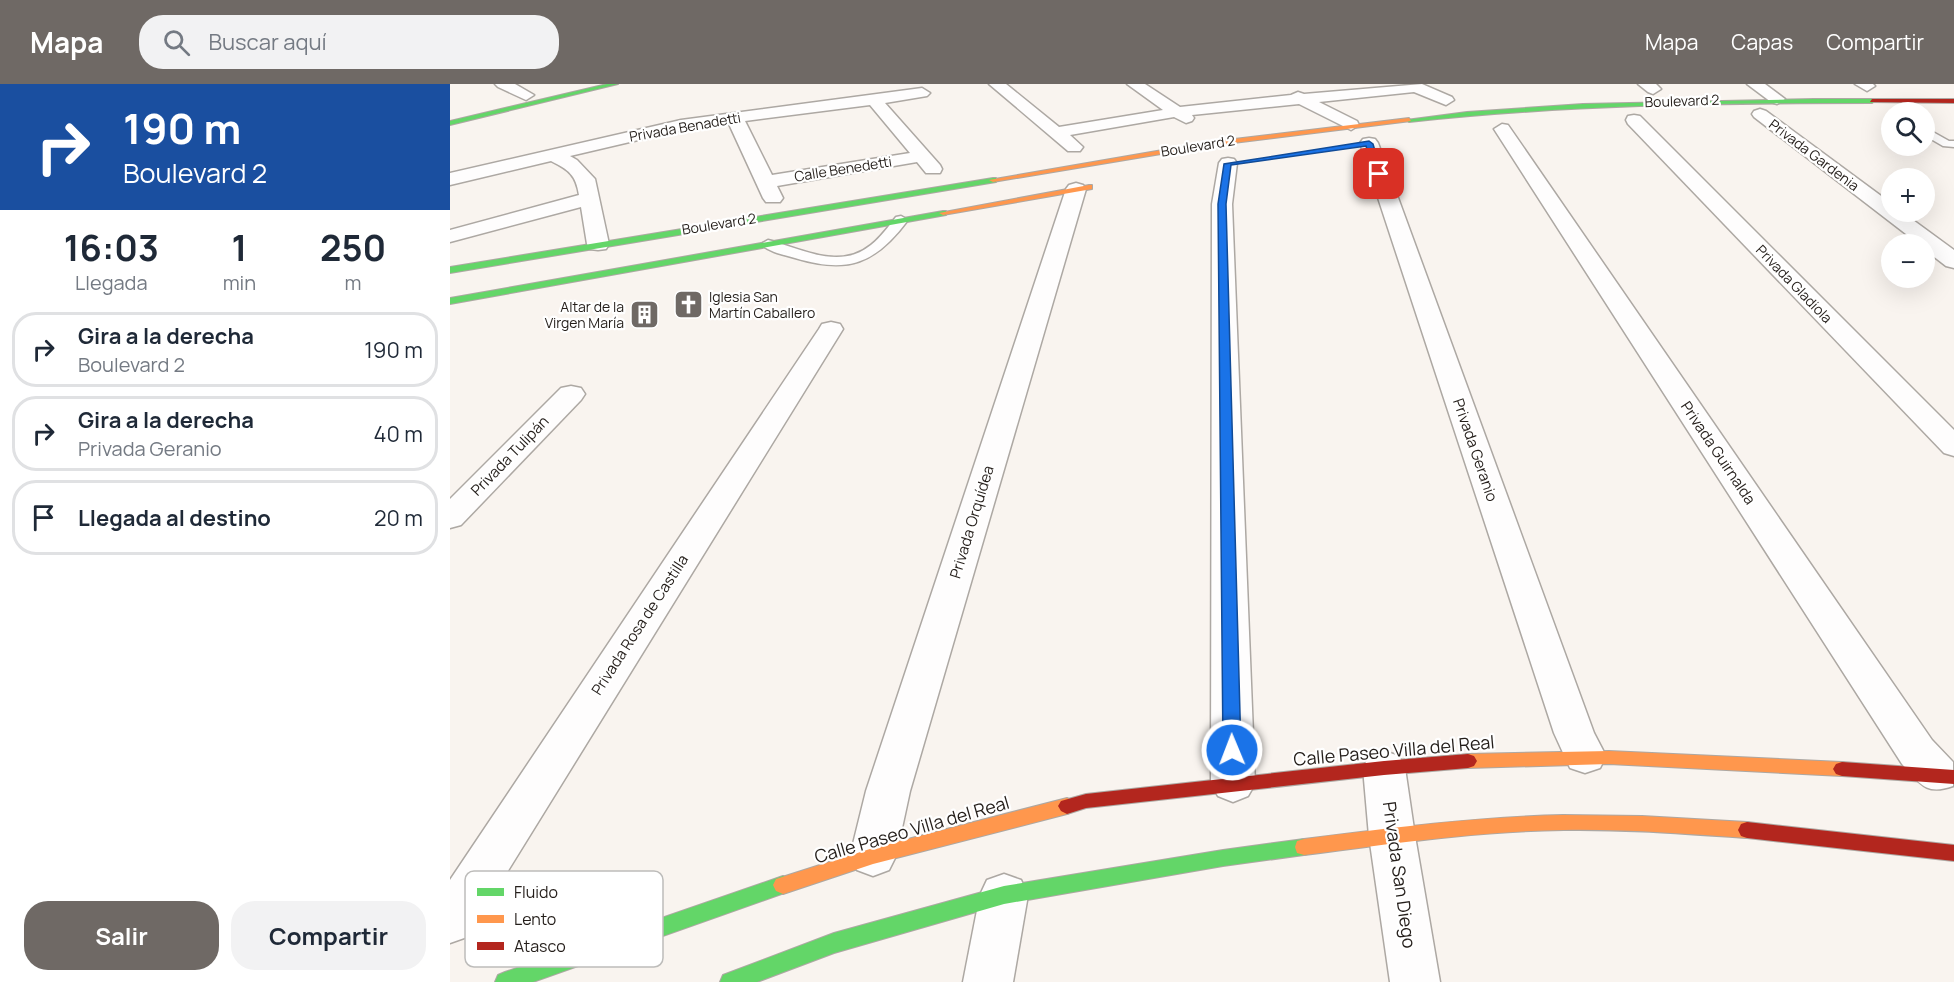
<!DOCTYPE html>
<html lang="es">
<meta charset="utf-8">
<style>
:root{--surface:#fff;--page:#f2f2f3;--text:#1f2937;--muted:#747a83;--line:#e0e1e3;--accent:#6f6965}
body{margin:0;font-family:Manrope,sans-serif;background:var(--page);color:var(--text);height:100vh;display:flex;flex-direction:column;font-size:22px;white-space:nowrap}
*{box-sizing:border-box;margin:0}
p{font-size:20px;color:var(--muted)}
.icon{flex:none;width:33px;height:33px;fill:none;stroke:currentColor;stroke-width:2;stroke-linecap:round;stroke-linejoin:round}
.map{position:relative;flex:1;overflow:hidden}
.panel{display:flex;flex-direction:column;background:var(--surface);width:450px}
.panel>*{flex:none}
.guide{background:#1a4fa0;color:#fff;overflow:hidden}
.controls{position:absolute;left:1431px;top:18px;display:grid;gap:12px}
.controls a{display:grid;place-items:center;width:54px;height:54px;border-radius:50%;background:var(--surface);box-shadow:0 6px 24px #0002;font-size:30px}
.pin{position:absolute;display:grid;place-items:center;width:51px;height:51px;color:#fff;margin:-26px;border-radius:12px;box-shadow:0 3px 9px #0006}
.me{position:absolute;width:66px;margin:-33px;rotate:359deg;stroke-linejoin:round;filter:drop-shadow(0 0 4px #0008)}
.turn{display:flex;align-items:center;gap:21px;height:126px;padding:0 24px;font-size:27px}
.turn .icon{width:78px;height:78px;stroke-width:2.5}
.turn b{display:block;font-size:42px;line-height:51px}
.eta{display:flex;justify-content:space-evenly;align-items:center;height:102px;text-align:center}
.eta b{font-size:36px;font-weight:700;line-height:42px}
.cta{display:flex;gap:12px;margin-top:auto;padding:12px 24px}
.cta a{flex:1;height:69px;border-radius:24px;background:var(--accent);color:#fff;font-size:24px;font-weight:700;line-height:69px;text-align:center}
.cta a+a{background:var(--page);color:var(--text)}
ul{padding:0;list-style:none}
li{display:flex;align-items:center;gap:18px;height:75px;margin:0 12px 9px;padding:0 12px;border:3px solid var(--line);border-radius:24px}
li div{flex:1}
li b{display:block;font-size:22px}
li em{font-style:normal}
header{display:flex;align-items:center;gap:36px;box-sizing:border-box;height:84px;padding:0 30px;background:var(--accent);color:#fff}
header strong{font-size:28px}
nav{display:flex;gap:33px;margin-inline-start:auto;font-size:21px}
.search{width:420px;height:54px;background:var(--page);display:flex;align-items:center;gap:15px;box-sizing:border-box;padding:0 21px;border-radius:24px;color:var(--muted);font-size:22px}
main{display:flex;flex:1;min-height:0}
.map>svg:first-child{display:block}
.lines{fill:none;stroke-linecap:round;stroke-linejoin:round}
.lane-casing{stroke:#ada8a3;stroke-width:3}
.street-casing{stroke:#ada8a3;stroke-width:3}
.fast-casing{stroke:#ada8a3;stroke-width:2}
.slow-casing{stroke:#ada8a3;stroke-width:2}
.jam-casing{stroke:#ada8a3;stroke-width:2}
.lane{fill:#fefdfd;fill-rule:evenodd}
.street{fill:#fefdfd;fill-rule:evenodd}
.fast{fill:#63d668;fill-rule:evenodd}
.slow{fill:#ff974d;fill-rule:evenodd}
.jam{fill:#b3261e;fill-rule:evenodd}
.route{fill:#1a73e8;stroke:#114b97;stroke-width:1.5}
.labels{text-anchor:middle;stroke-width:4.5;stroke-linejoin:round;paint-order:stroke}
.far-street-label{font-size:14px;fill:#241e1a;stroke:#fff}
.far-poi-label{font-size:14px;fill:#241e1a;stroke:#fff;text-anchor:start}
.street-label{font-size:15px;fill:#241e1a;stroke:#fff}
.near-street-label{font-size:18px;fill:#241e1a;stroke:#fff}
.key{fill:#fff;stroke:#bdbcba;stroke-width:1.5}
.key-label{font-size:16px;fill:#241e1a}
</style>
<header>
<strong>Mapa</strong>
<div class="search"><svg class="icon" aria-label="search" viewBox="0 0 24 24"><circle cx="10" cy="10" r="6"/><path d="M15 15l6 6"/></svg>Buscar aquí</div>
<nav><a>Mapa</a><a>Capas</a><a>Compartir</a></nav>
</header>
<main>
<section class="panel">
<div class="guide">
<div class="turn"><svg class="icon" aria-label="right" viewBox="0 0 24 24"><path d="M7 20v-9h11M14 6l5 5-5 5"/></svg><div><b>190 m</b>Boulevard 2</div></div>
</div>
<div class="eta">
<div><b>16:03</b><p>Llegada</p></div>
<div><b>1</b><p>min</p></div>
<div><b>250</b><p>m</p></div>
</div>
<ul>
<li><svg class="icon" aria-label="right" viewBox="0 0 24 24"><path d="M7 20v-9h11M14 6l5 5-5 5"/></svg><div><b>Gira a la derecha</b><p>Boulevard 2</p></div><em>190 m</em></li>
<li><svg class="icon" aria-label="right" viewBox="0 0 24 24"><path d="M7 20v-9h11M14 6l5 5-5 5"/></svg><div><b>Gira a la derecha</b><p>Privada Geranio</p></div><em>40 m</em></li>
<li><svg class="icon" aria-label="arrive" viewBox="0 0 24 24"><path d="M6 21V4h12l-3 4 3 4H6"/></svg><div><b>Llegada al destino</b></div><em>20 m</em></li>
</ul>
<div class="cta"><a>Salir</a><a>Compartir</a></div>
</section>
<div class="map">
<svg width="1504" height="898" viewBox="0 0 1504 898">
<rect width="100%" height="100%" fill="#f9f4ef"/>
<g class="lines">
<defs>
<g id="lane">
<polygon points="1474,43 1499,57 1504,57 1504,63 1493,62 1474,51"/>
<path d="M451,132L458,136C425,180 398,190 345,174C334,171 319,168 311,160L318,156C351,164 389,187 421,161C431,153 438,143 446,133Z"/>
</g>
<g id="street">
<polygon points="45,0 65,0 84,11 76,16 48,3"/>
<polygon points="539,0 556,0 609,43 713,26 677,0 695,0 730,23 841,11 848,8 854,10 972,0 1002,13 1004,16 996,21 964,8 869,18 907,37 909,41 901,46 849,20 742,31 744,34 742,37 736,39 724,33 620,51 633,63 630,67 618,67"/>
<polygon points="1188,0 1206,0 1211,5 1203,10 1198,8"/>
<polygon points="1297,0 1315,0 1335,15 1327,20 1321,18"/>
<polygon points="1405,0 1423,0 1425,2 1417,7"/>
<path d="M472,4L480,9L477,12L435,19L490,81L492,85L490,89H476L467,78L327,102L333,114L330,118H316L313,114L279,40L231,46L120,72L127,76L145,95L159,160L156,165L148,166L140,165L137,160L131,123L0,158V146L129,111C126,91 119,86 101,77L0,101V89L231,36ZM420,21L460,69L322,91L295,37Z"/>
<polygon points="1310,25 1316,27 1442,120 1442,128 1452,128 1504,166 1504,184 1496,182 1474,165 1474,160 1469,160 1304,33 1302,30 1304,27"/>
<polygon points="1184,31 1190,32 1504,346 1504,372 1494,369 1178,40 1176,36 1178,32"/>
<path d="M1052,40L1058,41L1482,656L1503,678V702C1475,712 1470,699 1452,680L1044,45Z"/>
<polygon points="919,54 925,55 928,59 1144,649 1156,672 1150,684 1135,689 1120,684 1104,649 910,59 913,55"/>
<polygon points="778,74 784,75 787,79 782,120 805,700 798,712 783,718 768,712 761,700 762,120 769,79 772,75"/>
<polygon points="626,99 633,101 636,105 460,707 446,772 439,786 423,792 407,786 400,772 416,707 616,105 619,101"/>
<polygon points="381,238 390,240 393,245 17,853 0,859 0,796 369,245 372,240"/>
<polygon points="121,302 131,304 135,310 131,316 11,441 0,444 0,415 111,304"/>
<polygon points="934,667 949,672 955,684 965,752 990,898 940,898 919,752 913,684 919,672"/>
<polygon points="554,790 571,796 578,811 563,898 513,898 530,811 537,796"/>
</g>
<g id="fast">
<polygon points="157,0 168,0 0,41 0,37"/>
<path d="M1364,15H1422L1425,17L1422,19C1267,19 1113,21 959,38L956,36L1017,28L1133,20Z"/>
<polygon points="543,94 546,94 546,98 0,189 0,183"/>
<polygon points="493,127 496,127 496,131 0,220 0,214"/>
<polygon points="854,755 861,757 863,763 861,769 854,771 773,782 554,820 384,869 307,898 270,898 273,891 384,849 554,802 773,766"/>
<polygon points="333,792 340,795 343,801 340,807 83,898 45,898 48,891 55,888"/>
</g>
<g id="slow">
<polygon points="959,34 961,37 759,62 543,98 539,96 759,58"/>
<polygon points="639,101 642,101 642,105 493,131 489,129"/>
<polygon points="1159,667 1392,678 1398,680 1401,685 1398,690 1392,692 1159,680 1018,684 1012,682 1009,677 1012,672 1018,670"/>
<polygon points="617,714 623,717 626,722 623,727 617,730 423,780 333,810 326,807 323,801 326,795 423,764"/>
<path d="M1113,731L1192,732L1297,738L1303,740L1306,746L1303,752L1297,754C1236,750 1175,745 1114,746C1027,747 940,760 854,771L847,769L845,763L847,757L854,755C940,744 1026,733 1113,731Z"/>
</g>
<g id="jam">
<polygon points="1422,15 1504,15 1504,19 1420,18"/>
<polygon points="1018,670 1024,672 1027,677 1024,682 1018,684 934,691 636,724 617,730 611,727 608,722 611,717 636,710 934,677"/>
<polygon points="1392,678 1504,686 1504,700 1392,692 1386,690 1383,685 1386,680"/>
<polygon points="1297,738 1504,761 1504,777 1297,754 1291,752 1288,746 1291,740"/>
</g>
</defs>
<use href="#lane" class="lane-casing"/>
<use href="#street" class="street-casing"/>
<use href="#fast" class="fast-casing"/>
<use href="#slow" class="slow-casing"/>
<use href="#jam" class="jam-casing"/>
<use href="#lane" class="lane"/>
<use href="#street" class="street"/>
<use href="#fast" class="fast"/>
<use href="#slow" class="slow"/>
<use href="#jam" class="jam"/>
</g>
<polygon class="route" points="919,57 923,60 932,91 925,90 916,62 781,81 776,120 791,666 788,671 782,673 776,671 773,666 768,120 774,80"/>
<defs>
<symbol id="church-square" viewBox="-11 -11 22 22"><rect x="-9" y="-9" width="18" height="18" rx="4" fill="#6f6965" stroke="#fff"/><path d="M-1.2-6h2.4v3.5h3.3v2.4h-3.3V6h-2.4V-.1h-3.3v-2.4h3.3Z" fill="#fff"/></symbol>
<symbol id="building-square" viewBox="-11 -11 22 22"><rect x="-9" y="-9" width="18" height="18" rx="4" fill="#6f6965" stroke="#fff"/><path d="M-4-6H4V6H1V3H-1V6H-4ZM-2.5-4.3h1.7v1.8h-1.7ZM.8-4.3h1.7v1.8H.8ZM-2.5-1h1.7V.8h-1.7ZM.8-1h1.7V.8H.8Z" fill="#fff"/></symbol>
</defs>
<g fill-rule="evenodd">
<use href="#church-square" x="222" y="204" width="33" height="33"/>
<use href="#building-square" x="178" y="214" width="33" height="33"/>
</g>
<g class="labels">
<g class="far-street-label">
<text transform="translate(1232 17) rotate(-2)" y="5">Boulevard 2</text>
<text transform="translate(235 43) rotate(-10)" y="5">Privada Benadetti</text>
<text transform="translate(748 62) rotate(-9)" y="5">Boulevard 2</text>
<text transform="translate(1364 71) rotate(37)" y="5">Privada Gardenia</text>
<text transform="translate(393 85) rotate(-9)" y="5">Calle Benedetti</text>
<text transform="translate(269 140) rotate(-9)" y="5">Boulevard 2</text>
<text transform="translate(1344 200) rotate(46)" y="5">Privada Gladiola</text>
</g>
<g class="far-poi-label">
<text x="259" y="218">Iglesia San<tspan x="259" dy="16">Martín Caballero</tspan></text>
<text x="174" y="228" text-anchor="end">Altar de la<tspan x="174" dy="16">Virgen María</tspan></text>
</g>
<g class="street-label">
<text transform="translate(1025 366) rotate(71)" y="5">Privada Geranio</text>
<text transform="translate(1268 369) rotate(56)" y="5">Privada Guirnalda</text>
<text transform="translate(60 372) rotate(-46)" y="5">Privada Tulipán</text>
<text transform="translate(522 438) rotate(-73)" y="5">Privada Orquídea</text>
<text transform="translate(190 541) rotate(-57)" y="5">Privada Rosa de Castilla</text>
</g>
<g class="near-street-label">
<text transform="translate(944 667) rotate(-5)" y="6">Calle Paseo Villa del Real</text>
<text transform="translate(462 746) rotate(-16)" y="6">Calle Paseo Villa del Real</text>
<text transform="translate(949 791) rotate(82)" y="6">Privada San Diego</text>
</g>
</g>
<rect x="15" y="787" width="198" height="96" rx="9" class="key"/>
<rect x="27" y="804" width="27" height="8" fill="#63d668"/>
<rect x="27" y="831" width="27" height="8" fill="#ff974d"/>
<rect x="27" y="858" width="27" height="8" fill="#b3261e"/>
<g class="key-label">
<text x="64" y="814">Fluido</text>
<text x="64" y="841">Lento</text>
<text x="64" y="868">Atasco</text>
</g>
</svg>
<div class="controls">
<a><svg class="icon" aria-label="search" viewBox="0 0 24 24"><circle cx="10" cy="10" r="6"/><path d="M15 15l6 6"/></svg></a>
<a>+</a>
<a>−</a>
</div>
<div class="pin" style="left:929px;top:90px;background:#d93025"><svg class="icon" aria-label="arrive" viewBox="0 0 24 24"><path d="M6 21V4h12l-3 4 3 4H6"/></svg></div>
<svg class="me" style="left:782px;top:666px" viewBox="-20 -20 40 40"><circle r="17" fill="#1a73e8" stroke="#fff" stroke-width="3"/><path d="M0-11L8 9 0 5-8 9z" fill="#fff"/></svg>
</div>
</main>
